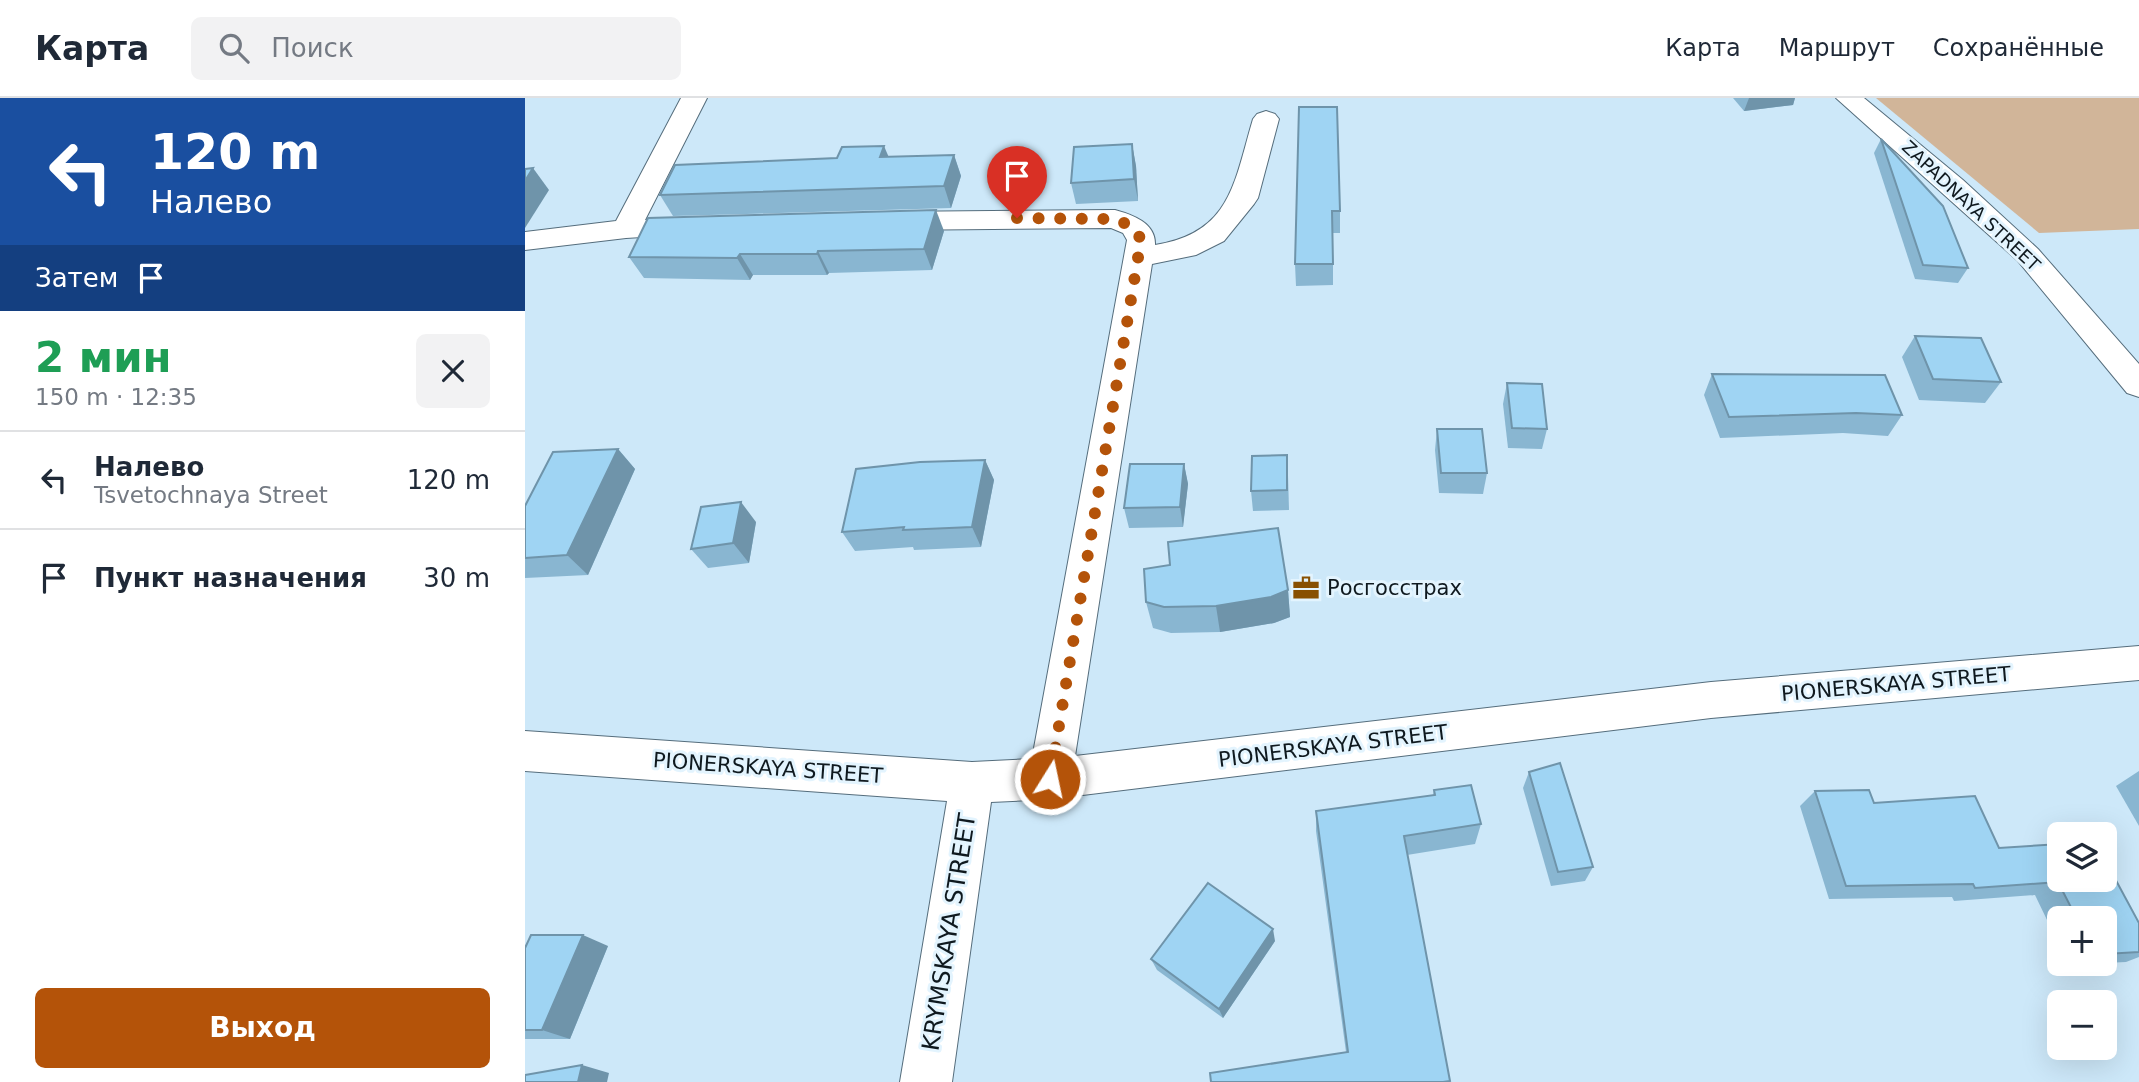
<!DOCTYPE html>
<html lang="ru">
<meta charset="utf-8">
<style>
:root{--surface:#fff;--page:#f2f2f3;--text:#1f2937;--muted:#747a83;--line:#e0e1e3;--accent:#b45309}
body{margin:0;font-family:"DejaVu Sans",sans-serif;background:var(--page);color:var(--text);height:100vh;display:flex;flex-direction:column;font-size:26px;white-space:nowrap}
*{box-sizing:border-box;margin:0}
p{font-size:23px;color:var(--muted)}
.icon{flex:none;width:38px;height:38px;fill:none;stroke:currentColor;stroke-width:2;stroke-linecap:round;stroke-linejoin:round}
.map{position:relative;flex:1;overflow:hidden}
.details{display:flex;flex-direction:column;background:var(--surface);width:525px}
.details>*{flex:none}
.hud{background:#1a4fa0;color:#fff;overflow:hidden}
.tools{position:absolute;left:1522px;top:724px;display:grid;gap:14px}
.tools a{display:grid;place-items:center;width:70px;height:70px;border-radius:10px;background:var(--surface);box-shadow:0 7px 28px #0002;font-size:35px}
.pin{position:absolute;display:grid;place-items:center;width:60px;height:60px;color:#fff;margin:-72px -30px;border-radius:50% 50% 50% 0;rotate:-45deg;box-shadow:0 0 7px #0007}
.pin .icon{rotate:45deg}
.me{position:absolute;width:77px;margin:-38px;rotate:10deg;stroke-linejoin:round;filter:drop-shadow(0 0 5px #0008)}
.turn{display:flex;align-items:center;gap:24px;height:147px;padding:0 35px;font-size:32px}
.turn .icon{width:91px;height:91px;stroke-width:2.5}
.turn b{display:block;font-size:49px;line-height:60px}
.then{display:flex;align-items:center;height:66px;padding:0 35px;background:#0003;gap:14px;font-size:26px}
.round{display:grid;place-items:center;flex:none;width:74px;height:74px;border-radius:10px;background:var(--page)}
.overview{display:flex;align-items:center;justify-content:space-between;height:119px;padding:0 35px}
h1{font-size:42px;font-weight:800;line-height:52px;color:#1e9e55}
.action{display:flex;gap:14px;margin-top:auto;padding:14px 35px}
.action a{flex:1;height:80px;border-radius:10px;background:var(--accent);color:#fff;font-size:28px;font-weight:800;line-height:80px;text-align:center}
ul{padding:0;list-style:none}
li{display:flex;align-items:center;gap:21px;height:98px;padding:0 35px;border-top:2px solid var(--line)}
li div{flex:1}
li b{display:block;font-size:26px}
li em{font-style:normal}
header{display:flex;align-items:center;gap:42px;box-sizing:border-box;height:98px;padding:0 35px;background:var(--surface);border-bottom:2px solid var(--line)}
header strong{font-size:33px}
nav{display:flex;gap:38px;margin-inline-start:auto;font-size:24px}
.search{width:490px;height:63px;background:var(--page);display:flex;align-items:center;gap:18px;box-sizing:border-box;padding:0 24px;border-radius:10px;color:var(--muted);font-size:26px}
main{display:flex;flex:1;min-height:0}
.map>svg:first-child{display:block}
.green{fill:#d1b599}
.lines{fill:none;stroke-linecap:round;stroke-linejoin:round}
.minor-casing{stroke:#556d7c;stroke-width:2}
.minor{fill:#fff;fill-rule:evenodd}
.wall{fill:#89b6d1}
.shaded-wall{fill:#6f94aa}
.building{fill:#9fd4f3;stroke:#6f94aa;stroke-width:2}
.route{stroke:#b45309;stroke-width:12;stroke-dasharray:0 21.6}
.labels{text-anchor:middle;stroke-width:6;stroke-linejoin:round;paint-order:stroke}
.far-street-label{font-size:18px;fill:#0f191f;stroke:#e3f4fe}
.poi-label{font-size:21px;fill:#0f191f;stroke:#e3f4fe;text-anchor:start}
.street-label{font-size:21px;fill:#0f191f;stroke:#e3f4fe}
.near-street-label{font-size:24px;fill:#0f191f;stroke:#e3f4fe}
</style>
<header>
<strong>Карта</strong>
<div class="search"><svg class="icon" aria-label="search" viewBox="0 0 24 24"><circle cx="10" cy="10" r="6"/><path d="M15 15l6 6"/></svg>Поиск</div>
<nav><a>Карта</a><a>Маршрут</a><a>Сохранённые</a></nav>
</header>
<main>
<section class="details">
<div class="hud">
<div class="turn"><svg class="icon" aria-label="left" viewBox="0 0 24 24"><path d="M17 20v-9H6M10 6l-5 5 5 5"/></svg><div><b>120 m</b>Налево</div></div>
<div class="then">Затем<svg class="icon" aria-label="arrive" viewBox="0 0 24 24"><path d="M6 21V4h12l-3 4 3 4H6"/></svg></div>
</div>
<div class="overview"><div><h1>2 мин</h1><p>150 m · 12:35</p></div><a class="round"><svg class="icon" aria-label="close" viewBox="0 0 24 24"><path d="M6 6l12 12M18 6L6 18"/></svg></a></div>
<ul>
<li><svg class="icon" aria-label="left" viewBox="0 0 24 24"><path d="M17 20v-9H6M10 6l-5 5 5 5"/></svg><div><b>Налево</b><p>Tsvetochnaya Street</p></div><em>120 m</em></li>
<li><svg class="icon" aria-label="arrive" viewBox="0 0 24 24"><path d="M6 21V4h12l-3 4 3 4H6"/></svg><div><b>Пункт назначения</b></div><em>30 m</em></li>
</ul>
<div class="action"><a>Выход</a></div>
</section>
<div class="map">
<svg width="1614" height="984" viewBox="0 0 1614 984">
<rect width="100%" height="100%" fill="#cde8f9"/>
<polygon class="green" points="1351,0 1614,0 1614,131 1514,135"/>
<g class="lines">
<defs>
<g id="minor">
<polygon points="156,0 182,0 120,122 170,120 180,123 184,129 180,135 101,140 0,152 0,134 91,123"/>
<polygon points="1311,0 1339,0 1438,82 1513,151 1614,266 1614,299 1602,295 1493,163"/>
<path d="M741,13L750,16L754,21L733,100L729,106L699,143L671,157L627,166L550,658L1186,584L1614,548V582L1186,620L525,701L466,704L427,984H375L422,703L0,673V633L447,664L507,661L602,142L598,135L586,130L363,132L353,129L349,123L353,117L363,114L590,112C608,117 631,125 630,147C706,135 709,85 728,21L732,16Z"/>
</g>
</defs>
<use href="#minor" class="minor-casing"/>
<use href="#minor" class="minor"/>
</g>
<g class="wall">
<polygon points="1208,0 1270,0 1268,7 1219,13"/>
<polygon points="774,9 815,113 815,135 808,135 808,187 771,188 770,166"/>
<polygon points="1356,41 1443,170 1433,185 1390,181 1349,55"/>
<polygon points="607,46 611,68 613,103 551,106 546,85"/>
<polygon points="429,57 436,78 426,110 148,118 135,97 364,59"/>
<polygon points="419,133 407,172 304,175 302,177 228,177 225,182 119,180 104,159"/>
<polygon points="1390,238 1476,284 1460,305 1394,302 1377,259"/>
<polygon points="1187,276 1377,317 1363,338 1318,335 1195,340 1179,297"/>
<polygon points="982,285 1022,331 1017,351 983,350 978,306"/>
<polygon points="912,331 962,375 958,396 914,395 910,352"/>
<polygon points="93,351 110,371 63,477 0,480 0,408"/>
<polygon points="460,362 469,382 456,449 389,452 388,449 330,453 317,434"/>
<polygon points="659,366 663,386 658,429 604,430 599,410"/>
<polygon points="763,377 764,412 728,413 726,393"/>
<polygon points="231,424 224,465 183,470 166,451"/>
<polygon points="763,492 765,519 749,525 695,534 646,535 628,530 621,504"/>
<polygon points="1614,673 1614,728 1591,688"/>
<polygon points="1004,674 1068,769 1060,783 1026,788 998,690"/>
<polygon points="909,692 956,726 950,746 882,757 925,984 686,984 821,954 791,733 791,713 908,698"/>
<polygon points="1290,693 1349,705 1474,750 1614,825 1614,859 1601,864 1580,865 1580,821 1535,821 1535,849 1510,797 1429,803 1427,799 1304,801 1275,708"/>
<polygon points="750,843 698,920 632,872 626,861"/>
<polygon points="83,848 45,941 0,941 0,850"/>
<polygon points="1543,866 1570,866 1544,868"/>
</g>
<g class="shaded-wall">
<polygon points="1224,0 1270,0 1268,7 1219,13"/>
<polygon points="607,46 611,68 613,103 609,81"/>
<polygon points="359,48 368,69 355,59"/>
<polygon points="429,57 436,78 426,110 419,88"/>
<polygon points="8,70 24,92 0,130 0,83"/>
<polygon points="411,112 419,133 407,172 399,151"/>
<polygon points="293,153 304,175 302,177 292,156"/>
<polygon points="215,156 228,177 225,182 212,160"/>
<polygon points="93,351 110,371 63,477 42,457"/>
<polygon points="460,362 469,382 456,449 447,429"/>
<polygon points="659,366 663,386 658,429 655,409"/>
<polygon points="216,404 231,424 224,465 208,445"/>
<polygon points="763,492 765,519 749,525 695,534 691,508"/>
<polygon points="748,831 750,843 698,920 694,911"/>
<polygon points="58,837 83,848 45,941 17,932"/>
<polygon points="57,967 84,975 82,984 53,984"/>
</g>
<g class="building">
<polygon points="774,9 812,9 815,113 807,113 808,166 770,166"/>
<polygon points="1356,41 1418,108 1443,170 1398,167"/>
<polygon points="607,46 609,81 546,85 549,49"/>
<polygon points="359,48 355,59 429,57 419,88 135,97 150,67 312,60 317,49"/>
<polygon points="8,70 0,83 0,71"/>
<polygon points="411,112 399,151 293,153 292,156 215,156 212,160 104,159 123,120"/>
<polygon points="1390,238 1456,240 1476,284 1408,281"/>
<polygon points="1187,276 1360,277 1377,317 1331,315 1204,319"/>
<polygon points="982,285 1017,286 1022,331 987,330"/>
<polygon points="912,331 957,331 962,375 916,375"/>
<polygon points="93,351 42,457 0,460 0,408 28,354"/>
<polygon points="762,357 762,392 726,393 727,358"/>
<polygon points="460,362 447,429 378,432 379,429 317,434 331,371 395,364"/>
<polygon points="605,366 659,366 655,409 599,410"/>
<polygon points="216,404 208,445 166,451 176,409"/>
<polygon points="753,430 763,492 746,499 691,508 639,509 621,504 619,471 645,467 643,444"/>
<polygon points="1035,665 1068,769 1033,774 1004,674"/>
<polygon points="946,687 956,726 879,738 925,983 918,984 686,984 685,975 823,954 791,713 910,697 909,692"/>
<polygon points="1344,692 1349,705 1450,698 1474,750 1535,746 1535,782 1580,782 1580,762 1614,825 1614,854 1580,856 1580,821 1552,821 1533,784 1450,790 1448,786 1321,788 1290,693"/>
<polygon points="683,785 748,831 694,911 626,861"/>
<polygon points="6,837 58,837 17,932 0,932 0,850"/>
<polygon points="57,967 53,984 0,984 0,977"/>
</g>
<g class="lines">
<polyline class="route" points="492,120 590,121 610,130 616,142 525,681"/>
</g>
<defs>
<symbol id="office-bare" viewBox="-9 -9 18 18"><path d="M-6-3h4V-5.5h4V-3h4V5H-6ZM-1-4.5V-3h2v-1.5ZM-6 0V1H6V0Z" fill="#885001" stroke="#e3f4fe" stroke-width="2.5" paint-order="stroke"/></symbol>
</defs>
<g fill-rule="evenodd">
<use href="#office-bare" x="762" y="471" width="38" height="38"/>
</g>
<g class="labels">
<g class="far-street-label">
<text transform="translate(1446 108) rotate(43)" y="6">ZAPADNAYA STREET</text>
</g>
<g class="poi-label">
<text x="802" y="497">Росгосстрах</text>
</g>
<g class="street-label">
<text transform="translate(1371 586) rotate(-5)" y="7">PIONERSKAYA STREET</text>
<text transform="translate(808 648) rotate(-7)" y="7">PIONERSKAYA STREET</text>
<text transform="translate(243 670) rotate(4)" y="7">PIONERSKAYA STREET</text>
</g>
<g class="near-street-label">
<text transform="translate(424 834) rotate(-81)" y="8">KRYMSKAYA STREET</text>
</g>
</g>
</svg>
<div class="tools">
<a><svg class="icon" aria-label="layers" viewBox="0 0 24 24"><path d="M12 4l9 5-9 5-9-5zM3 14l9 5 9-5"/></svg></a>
<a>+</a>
<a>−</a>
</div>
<div class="pin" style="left:492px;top:120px;background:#d93025"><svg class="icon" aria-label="arrive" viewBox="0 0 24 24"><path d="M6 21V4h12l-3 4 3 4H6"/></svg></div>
<svg class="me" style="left:525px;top:681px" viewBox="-20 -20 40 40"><circle r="17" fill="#b45309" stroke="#fff" stroke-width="3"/><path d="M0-11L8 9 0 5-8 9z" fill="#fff"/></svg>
</div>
</main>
